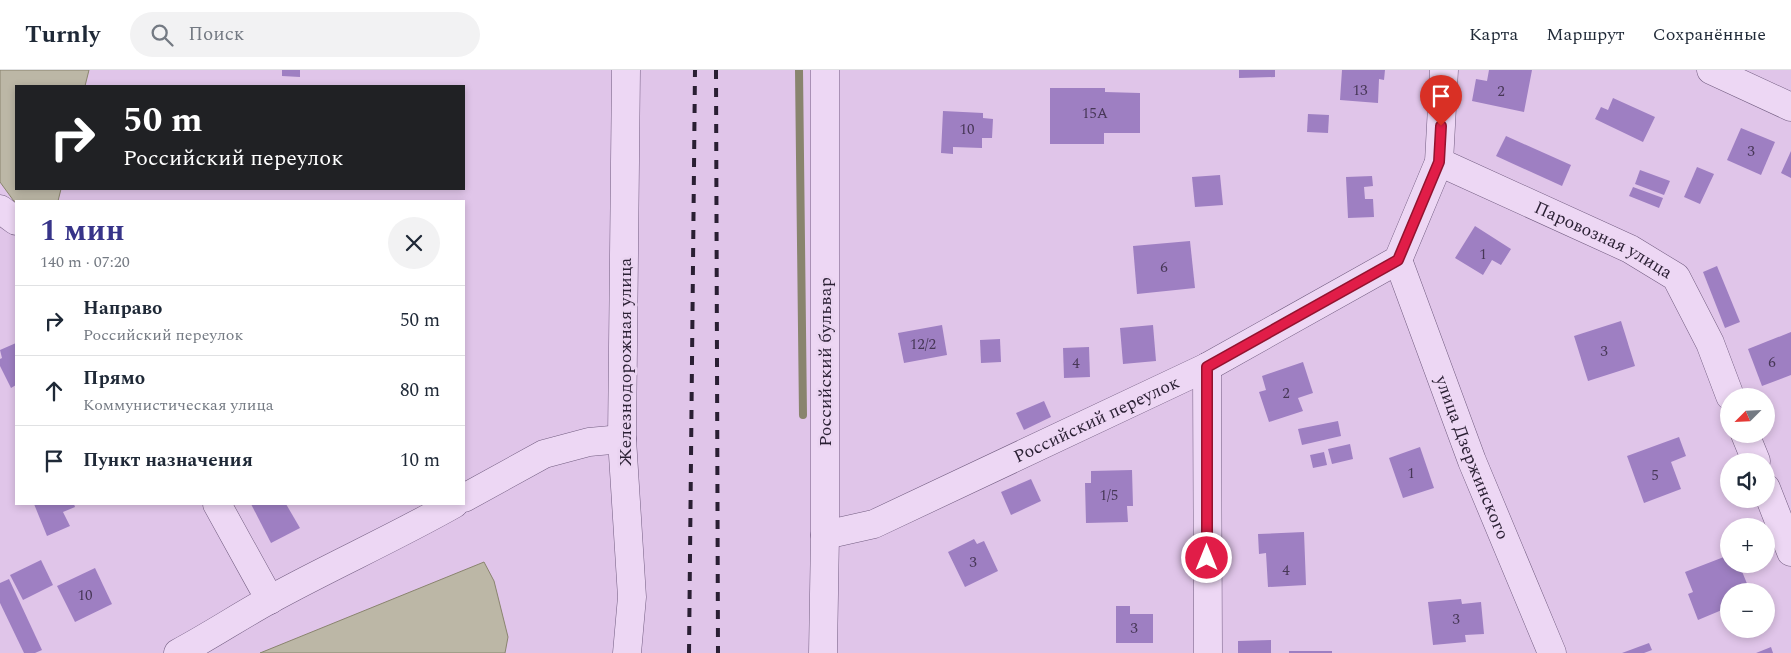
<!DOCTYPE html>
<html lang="ru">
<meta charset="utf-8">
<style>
:root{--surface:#fff;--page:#f2f2f3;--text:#1f2937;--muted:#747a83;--line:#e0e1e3;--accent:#373489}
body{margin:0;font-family:Spectral,serif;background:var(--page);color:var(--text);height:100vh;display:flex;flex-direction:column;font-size:19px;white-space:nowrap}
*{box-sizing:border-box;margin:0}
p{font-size:16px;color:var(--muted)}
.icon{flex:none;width:28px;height:28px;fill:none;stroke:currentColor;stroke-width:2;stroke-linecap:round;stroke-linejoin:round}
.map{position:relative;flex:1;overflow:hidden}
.side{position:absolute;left:15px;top:130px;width:450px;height:305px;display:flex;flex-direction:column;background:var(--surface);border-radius:0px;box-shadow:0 2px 8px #0003}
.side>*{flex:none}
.top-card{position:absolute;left:15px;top:15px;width:450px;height:105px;border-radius:0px;box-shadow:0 2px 8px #0003;background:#202124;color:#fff;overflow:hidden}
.needle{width:32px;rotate:246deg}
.tools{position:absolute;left:1720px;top:318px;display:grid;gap:10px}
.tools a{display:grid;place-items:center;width:55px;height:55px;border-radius:50%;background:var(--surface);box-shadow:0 2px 8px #0003;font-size:25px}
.pin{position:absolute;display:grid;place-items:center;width:42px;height:42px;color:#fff;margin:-51px -21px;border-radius:50% 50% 50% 0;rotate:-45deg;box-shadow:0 0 5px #0007}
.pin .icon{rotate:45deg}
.me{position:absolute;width:55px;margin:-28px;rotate:0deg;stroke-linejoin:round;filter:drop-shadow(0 0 4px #0008)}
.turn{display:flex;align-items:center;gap:18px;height:105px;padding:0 25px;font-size:22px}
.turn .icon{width:65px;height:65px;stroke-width:2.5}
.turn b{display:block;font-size:35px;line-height:42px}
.round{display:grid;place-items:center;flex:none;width:52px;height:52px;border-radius:26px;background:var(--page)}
.head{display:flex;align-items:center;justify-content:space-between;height:85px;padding:0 25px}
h1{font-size:30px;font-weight:700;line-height:38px;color:var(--accent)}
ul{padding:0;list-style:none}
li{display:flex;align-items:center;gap:15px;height:70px;padding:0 25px;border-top:1px solid var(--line)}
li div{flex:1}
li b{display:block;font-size:19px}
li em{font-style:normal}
header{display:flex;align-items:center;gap:30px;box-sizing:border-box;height:70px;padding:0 25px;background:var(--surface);border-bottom:1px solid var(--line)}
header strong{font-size:24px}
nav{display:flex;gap:28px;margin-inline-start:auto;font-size:18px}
.search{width:350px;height:45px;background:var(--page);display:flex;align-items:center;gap:12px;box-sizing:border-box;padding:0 18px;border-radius:28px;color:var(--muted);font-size:19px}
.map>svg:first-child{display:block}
.water{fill:#bcb7a6;stroke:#89846e}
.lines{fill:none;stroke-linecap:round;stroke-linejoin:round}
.stream{stroke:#89846e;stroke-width:8}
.building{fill:#9e7fc2}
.minor-casing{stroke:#725d81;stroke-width:29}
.minor{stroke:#edd7f4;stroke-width:28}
.rail{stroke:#2a1f33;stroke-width:4;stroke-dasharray:9 9;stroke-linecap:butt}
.route-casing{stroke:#92132f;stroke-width:12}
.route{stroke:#e11d48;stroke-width:9}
.labels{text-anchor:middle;stroke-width:5;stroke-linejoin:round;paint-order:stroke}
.number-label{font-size:15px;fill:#473757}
.street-label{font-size:18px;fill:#2a1f33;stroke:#ead4f1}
</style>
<header>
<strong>Turnly</strong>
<div class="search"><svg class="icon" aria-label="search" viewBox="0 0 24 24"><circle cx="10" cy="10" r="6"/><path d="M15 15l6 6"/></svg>Поиск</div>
<nav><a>Карта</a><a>Маршрут</a><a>Сохранённые</a></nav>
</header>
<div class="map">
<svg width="1791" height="583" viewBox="0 0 1791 583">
<rect width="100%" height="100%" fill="#e0c5e9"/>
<g class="water">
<polygon points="0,0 89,0 85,16 16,16 16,119 61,119 58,131 16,131 16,134 0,112"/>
<polygon points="484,492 494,511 508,567 505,583 260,583"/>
</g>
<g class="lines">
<polyline class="stream" points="799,0 803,345"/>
</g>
<g class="building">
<polygon points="282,0 300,0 300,7 282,6"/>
<polygon points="1239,0 1275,0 1275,7 1239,8"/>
<polygon points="1342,0 1385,0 1384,10 1379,9 1378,33 1340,30"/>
<polygon points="1489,0 1532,0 1524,42 1472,31 1476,9 1487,11"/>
<polygon points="1050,18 1105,18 1105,22 1140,23 1140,63 1104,63 1104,74 1050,74"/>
<polygon points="1613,28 1655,47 1643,72 1595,49 1601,37 1608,40"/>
<polygon points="943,41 983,43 983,48 993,49 992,68 982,68 982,78 953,77 953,84 941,83"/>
<polygon points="1308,44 1329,45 1328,63 1307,62"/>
<polygon points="1741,58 1775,72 1761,105 1727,90"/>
<polygon points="1506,66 1571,95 1562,116 1496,86"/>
<polygon points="1791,81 1791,108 1781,103"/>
<polygon points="1697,97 1714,104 1700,134 1684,127"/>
<polygon points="1640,100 1670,111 1664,125 1635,114"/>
<polygon points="1220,105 1223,135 1195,137 1192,107"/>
<polygon points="1372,106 1373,116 1364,117 1365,129 1373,129 1374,147 1348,148 1346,107"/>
<polygon points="1633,117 1663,128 1659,138 1629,126"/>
<polygon points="1475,156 1511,179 1501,195 1492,190 1483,205 1455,188"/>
<polygon points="1190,171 1195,218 1137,224 1133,176"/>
<polygon points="1717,196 1740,252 1725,258 1703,202"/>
<polygon points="1621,251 1635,296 1588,311 1574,266"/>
<polygon points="942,255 947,285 904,293 898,263"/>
<polygon points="1153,255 1156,291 1123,294 1120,258"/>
<polygon points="1791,262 1791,305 1762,316 1748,279"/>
<polygon points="1000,269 1001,292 981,293 980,270"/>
<polygon points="16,273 16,315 11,318 0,296 0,289 2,288 0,280"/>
<polygon points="1089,277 1090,307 1064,308 1063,278"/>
<polygon points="1303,292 1313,323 1298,328 1303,341 1269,352 1259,322 1266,320 1262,306"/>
<polygon points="1044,331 1051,347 1024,360 1016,343"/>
<polygon points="1338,351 1341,366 1302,375 1298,359"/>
<polygon points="1679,367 1686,386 1671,392 1681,419 1644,433 1627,386"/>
<polygon points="1350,374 1353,389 1332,394 1328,379"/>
<polygon points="1420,377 1434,418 1403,428 1389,388"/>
<polygon points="1324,382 1327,395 1313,398 1310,385"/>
<polygon points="1132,400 1133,436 1127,436 1128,452 1086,453 1085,413 1091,413 1091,401"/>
<polygon points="1031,409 1041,431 1011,445 1001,422"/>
<polygon points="34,434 74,434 75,437 63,442 70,456 47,466"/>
<polygon points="251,434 286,434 300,458 271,473"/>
<polygon points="1304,462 1306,515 1268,517 1266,483 1259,484 1258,464"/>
<polygon points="974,469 977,474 984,471 998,501 965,517 948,482"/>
<polygon points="1729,485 1729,494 1739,494 1750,521 1729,521 1729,537 1698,550 1688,524 1693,522 1685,502"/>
<polygon points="41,490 53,515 23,530 10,505"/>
<polygon points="95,498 112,534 75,552 57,516"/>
<polygon points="9,509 42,580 35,583 24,583 0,533 0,513"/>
<polygon points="1461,529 1462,534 1481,532 1484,564 1465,565 1466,572 1433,575 1428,532"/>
<polygon points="1116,536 1130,536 1130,544 1153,544 1153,573 1116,573"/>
<polygon points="1271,570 1271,583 1238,583 1238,571"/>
<polygon points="1649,573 1652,580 1644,583 1622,583"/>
<polygon points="1771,577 1773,583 1756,583"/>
<rect x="1289" y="581" width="43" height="2"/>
</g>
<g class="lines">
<defs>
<g id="minor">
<polyline points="626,0 622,369 632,527 627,583"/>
<polyline points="1711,0 1791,37"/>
<path id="s1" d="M1439,92L1630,179L1676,207L1710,273L1730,326"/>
<polyline points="0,139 16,151"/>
<path id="s2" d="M1398,190L1472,391L1552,583"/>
<polyline points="1207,297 1208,583"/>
<polyline points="1745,364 1756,391"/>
<polyline points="1766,418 1791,482"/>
<polyline points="464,428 544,384 589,372 622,369"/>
<polyline points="217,434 270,530"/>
<path id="s3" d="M825,465L874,454L1207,297L1398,190L1439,92L1444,0"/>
<path d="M178,583C210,566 240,546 271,529C331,496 394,468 454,434"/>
<polyline points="823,583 825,465 825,0"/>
</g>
</defs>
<use href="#minor" class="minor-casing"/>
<use href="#minor" class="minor"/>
<g class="rail">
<polyline points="716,0 718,583"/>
<polyline points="689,583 695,0"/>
</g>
</g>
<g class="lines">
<defs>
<polyline id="route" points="1207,488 1207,297 1398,190 1439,92 1441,56"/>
</defs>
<use href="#route" class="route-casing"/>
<use href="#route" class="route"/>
</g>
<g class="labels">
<g class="number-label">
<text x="1360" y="25">13</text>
<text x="1501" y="26">2</text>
<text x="1095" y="48">15А</text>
<text x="967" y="64">10</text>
<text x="1751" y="86">3</text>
<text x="1483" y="189">1</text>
<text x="1164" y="202">6</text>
<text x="923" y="279">12/2</text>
<text x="1604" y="286">3</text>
<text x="1772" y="297">6</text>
<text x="1076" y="298">4</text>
<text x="1286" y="328">2</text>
<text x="1411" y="408">1</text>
<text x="1655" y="410">5</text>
<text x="1109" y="430">1/5</text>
<text x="973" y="497">3</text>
<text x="1286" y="505">4</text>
<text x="85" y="530">10</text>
<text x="1456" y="554">3</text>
<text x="1134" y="563">3</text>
</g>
<g class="street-label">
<text dy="6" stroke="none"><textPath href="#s1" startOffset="182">Паровозная улица</textPath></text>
<text transform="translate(625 292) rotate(-90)" y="6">Железнодорожная улица</text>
<text transform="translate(825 292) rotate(-90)" y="6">Российский бульвар</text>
<text dy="6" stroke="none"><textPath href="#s3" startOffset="296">Российский переулок</textPath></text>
<text dy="6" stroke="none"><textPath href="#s2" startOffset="211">улица Дзержинского</textPath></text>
</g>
</g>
</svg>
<div class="tools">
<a><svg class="needle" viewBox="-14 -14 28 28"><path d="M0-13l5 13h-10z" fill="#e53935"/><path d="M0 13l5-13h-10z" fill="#747a83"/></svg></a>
<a><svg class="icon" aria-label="sound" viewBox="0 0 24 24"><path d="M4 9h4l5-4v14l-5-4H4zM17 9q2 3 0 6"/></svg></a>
<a>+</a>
<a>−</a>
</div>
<div class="pin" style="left:1441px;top:56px;background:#d93025"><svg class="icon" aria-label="arrive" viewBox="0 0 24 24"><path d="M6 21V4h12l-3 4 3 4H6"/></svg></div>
<svg class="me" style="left:1207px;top:488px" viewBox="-20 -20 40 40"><circle r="17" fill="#e11d48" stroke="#fff" stroke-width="3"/><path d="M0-11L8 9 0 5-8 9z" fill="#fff"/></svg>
<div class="top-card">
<div class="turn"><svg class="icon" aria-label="right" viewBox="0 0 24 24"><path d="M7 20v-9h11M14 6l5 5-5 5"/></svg><div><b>50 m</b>Российский переулок</div></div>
</div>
<section class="side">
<div class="head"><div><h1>1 мин</h1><p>140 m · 07:20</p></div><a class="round"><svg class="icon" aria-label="close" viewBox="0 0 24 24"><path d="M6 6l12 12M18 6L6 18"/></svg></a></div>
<ul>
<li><svg class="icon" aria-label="right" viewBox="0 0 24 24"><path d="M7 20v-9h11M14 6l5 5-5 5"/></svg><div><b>Направо</b><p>Российский переулок</p></div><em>50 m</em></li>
<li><svg class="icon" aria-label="ahead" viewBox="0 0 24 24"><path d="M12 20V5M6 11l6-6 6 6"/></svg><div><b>Прямо</b><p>Коммунистическая улица</p></div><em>80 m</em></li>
<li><svg class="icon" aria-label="arrive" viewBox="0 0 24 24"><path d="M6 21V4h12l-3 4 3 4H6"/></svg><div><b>Пункт назначения</b></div><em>10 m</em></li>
</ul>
</section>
</div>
